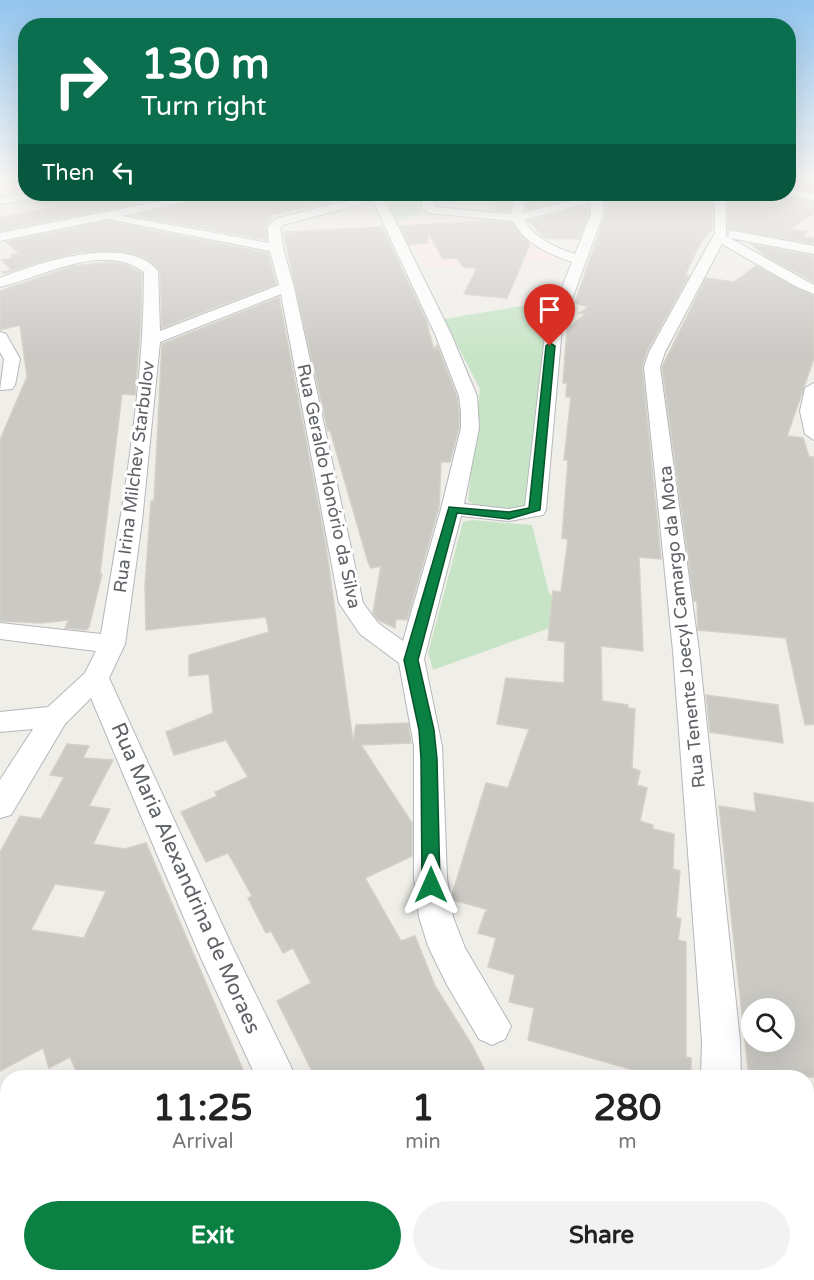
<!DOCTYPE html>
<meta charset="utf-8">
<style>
:root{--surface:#fff;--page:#f2f2f2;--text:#222;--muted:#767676;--accent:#0b8043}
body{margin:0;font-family:"Varela Round",sans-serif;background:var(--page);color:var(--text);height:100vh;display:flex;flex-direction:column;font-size:22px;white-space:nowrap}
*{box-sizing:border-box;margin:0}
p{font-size:20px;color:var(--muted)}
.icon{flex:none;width:33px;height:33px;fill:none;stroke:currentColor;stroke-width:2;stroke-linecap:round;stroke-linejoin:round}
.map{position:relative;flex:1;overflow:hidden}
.sheet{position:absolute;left:0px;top:1070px;width:814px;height:212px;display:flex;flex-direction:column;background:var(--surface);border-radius:24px 24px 0 0;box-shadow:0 6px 24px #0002}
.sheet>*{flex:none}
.guide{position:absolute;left:18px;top:18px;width:778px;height:183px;border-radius:24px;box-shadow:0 6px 24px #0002;background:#0b6e4f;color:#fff;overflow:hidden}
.buttons{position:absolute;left:741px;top:998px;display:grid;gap:12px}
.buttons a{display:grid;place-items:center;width:54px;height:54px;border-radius:50%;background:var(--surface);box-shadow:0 6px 24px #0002;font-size:30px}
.pin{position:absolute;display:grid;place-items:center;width:51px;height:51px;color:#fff;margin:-62px -26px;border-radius:50% 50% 50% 0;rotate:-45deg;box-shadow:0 0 6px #0007}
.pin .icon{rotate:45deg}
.me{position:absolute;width:66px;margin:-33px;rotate:0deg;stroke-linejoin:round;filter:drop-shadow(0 0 4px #0008)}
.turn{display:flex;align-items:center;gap:21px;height:126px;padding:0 24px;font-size:27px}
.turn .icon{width:78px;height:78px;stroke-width:2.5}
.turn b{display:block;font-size:42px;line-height:51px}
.then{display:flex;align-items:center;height:57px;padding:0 24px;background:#0003;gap:12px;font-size:22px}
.eta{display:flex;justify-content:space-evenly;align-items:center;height:102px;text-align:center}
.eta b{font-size:36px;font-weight:800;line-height:42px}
.cta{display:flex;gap:12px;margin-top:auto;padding:12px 24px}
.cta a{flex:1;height:69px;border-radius:36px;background:var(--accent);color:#fff;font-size:24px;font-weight:800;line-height:69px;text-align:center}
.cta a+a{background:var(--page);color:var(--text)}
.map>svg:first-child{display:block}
.medical{fill:#fae8e7}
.green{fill:#c8e4c7}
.building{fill:#cbc9c4;stroke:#d4d0c7;stroke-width:1.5;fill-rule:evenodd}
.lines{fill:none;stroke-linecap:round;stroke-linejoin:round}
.minor-casing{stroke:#b5b8bb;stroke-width:2}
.minor{fill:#fff;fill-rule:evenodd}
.route{fill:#0b8043;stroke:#07532c;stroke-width:1.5}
.labels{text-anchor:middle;stroke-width:6;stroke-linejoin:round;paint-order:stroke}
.street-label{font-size:18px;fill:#5f6367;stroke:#fff}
.near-street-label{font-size:21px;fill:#5f6367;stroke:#fff}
</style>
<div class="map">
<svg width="814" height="1280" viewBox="0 0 814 1280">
<rect width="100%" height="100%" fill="#f0eee8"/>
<polygon class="medical" points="451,216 509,223 524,241 557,260 425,268 404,226 417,218"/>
<g class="green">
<polygon points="404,194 422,194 421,214 401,220 394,226 389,202"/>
<path d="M557,300L530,505C510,510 486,512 468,501L480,389L444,319Z"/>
<polygon points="472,520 532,525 549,593 555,597 561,624 433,670 428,653 463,522"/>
</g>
<g class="building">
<polygon points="789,181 814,186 814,192 789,188"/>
<polygon points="50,194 188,194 0,231 0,218 55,207 33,201 43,199"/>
<polygon points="219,194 329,194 330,203 271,215 271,220 266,227 267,240 133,216"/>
<polygon points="498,194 513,194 509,212 495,210"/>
<polygon points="528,194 590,194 526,210"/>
<polygon points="637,194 713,194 713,229 701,242 685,275 689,276 647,351 642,366 661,559 639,557 643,651 601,646 602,701 628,705 628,708 635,709 632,768 640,771 637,785 647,788 640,821 653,825 653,829 674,834 673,869 680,871 676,917 681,919 678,940 686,942 686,1057 691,1058 691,1077 658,1077 528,1040 534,1008 509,1002 515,975 488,967 496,938 478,933 485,912 489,910 453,900 452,895 486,783 508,788 529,729 497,724 506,678 564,683 565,642 548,640 553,591 561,592 568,539 562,538 568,460 564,460 571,397 566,397 567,383 563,383 567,329 585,314 579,313 588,307 575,303 605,215 605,201 617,196"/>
<polygon points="728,194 779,194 785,197 814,202 814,213 790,229 807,232 803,236 814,238 814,244 728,230"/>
<polygon points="589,205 589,214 579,239 545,238 528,221"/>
<polygon points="108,221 268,253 276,284 162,328 160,271 145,258 126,252 81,252 35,263 4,274 2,272 12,270 1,260 12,258 11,255 19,253 6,242"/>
<polygon points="484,221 512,223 530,244 507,298 464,294 477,268 463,267 457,258 443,259 428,233 428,243 409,245 400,226"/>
<polygon points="382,227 426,320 434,350 437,345 457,397 459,412 459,428 450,462 441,462 439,507 407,620 396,619 395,628 378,620 373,613 381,566 371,568 368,562 330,430 328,431 283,232"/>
<polygon points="751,244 814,256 814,282 766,256"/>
<polygon points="110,262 127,265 142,273 141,318 135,395 122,394 100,573 102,574 89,627 87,630 65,628 69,620 41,623 0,621 0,440 27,377 20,325 0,330 0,291 73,266"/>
<polygon points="756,266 814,296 814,358 787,436 803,438 809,457 814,457 814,724 805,725 786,638 698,630 697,602 694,601 662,367 706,278 734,282"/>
<polygon points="279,297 326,546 353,741 356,725 408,723 411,743 361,745 412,823 412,856 365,878 401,941 415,936 435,986 472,1045 488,1077 315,1077 277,1001 311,983 293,948 283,953 271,931 266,933 248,898 252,896 228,853 206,862 181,812 217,796 215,792 248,777 226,740 174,755 166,732 213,713 209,674 189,676 189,655 269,632 266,617 146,630 145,586 151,501 154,501 162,344"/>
<polygon points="706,695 778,705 783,743 710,732"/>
<path d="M67,744L89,746L83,758L113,760L89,806L110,809L93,844L125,849L146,843L246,1077H79L70,1057L49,1068L43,1048L0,1071V852L20,816L41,819L64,777L50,775ZM55,884L106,891L84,938L31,930Z"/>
<path d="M754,793L814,803V1077H749L719,806L756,812ZM752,1008H784V1041H752Z"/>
</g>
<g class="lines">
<defs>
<g id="minor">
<polygon points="789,190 814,194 814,200 785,195 784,194 789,194"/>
<polygon points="26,193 48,194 42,197 0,204 0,198"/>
<path d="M197,194H217L122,216L269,243L268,227L275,219L373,194H391L384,198L451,334L477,396L479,428L464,504L509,509L525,506L546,327L572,262C549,254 525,244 513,221L428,213L422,207L423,194H434L435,207L511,214L515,194H526L523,213L597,194H616L603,199V214L562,327L546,510L543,515L509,521L461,516L424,659L442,746L447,878L453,917L465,948L511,1026L505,1039L492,1045L479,1039L447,985L428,946L419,917L414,878V746L399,663L360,634L339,603L281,294L160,342L142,521L125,644L109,678L232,946L296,1077H256L201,958L91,698L65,724L11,815L0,818V780L33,729L0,732V712L48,707L85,673L96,651L0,639V623L101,634C121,515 144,394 144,272C103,241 43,277 0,287V278C37,263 127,233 158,271L160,331L279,285L270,251L108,219L0,241V233ZM373,201L435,334L459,396L461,412V428L441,509L403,641L378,623L363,603L294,287L283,248L280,228L283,225ZM591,202V214L575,254C556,248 534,238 524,220Z"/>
<polygon points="715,194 726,194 726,236 728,237 729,232 733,231 814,246 814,254 730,238 814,285 814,294 797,287 722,244 665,352 660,367 699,651 740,1041 741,1077 701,1077 702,1041 673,651 644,367 649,352 715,233"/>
<polygon points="0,332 6,334 20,359 15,385 12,389 0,390 4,359 0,352"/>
<polygon points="814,383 814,440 805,434 800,411 805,388"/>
<polygon points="348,1274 394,1274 397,1280 351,1280"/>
<polygon points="666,1274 712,1274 711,1280 665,1280"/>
</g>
</defs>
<use href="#minor" class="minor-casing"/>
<use href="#minor" class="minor"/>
</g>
<linearGradient id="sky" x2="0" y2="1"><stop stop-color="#92c4ee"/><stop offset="0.5" stop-color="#f8f7f5"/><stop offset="1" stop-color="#f8f7f5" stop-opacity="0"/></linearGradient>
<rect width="814" height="356" fill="url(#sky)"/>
<polygon class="route" points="550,343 555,346 540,510 509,519 457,513 418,660 434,730 437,759 440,885 437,890 431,892 425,890 422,885 421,759 419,730 404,660 449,507 509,512 529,508 546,346"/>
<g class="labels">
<g class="street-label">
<text transform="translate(134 477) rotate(-83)" y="6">Rua Irina Milchev Starbulov</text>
<text transform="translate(329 486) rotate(78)" y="6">Rua Geraldo Honório da Silva</text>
<text transform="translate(682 627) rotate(-96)" y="6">Rua Tenente Joecyl Camargo da Mota</text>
</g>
<g class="near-street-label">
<text transform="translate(186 878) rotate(66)" y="7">Rua Maria Alexandrina de Moraes</text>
</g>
</g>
</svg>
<div class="buttons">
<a><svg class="icon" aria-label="search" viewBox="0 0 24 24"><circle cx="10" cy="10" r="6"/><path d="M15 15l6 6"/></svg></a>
</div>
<div class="pin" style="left:550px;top:346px;background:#d93025"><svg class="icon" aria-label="arrive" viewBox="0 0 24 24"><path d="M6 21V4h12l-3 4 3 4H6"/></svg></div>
<svg class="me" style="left:431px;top:885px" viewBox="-20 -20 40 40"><path d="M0-17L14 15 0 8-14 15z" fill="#0b8043" stroke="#fff" stroke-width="4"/></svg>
<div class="guide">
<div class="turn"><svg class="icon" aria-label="right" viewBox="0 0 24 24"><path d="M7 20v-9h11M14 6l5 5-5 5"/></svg><div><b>130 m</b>Turn right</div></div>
<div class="then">Then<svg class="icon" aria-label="left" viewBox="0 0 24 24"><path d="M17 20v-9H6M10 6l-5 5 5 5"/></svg></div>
</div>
<section class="sheet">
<div class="eta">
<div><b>11:25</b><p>Arrival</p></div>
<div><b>1</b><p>min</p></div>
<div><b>280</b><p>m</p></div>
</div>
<div class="cta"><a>Exit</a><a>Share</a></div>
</section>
</div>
